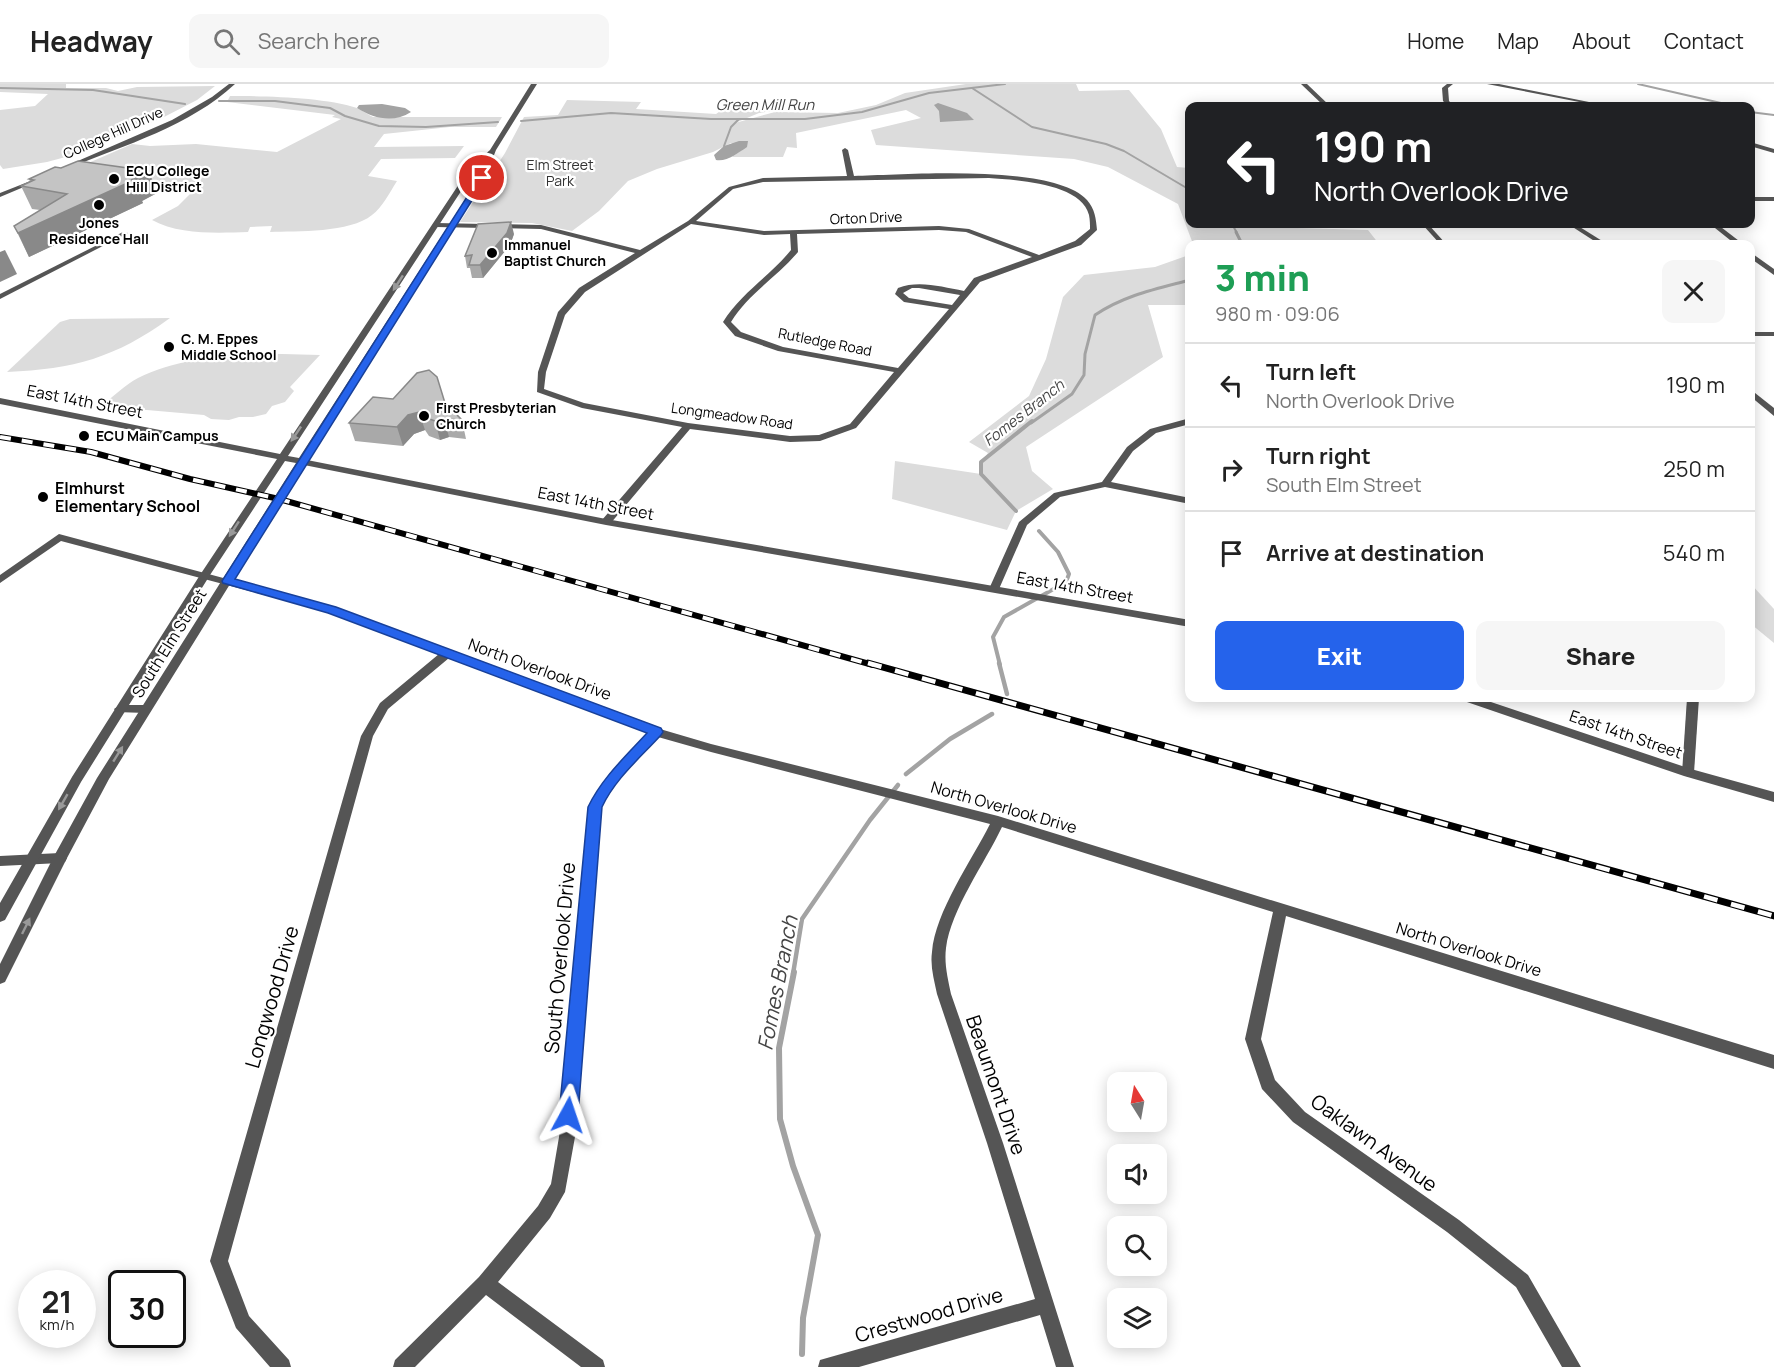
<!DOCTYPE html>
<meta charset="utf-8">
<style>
:root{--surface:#fff;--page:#f6f6f6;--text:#222;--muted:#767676;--line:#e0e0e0;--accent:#2563eb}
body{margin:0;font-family:Manrope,sans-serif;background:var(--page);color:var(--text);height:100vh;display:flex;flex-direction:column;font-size:22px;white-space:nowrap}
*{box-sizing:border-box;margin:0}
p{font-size:20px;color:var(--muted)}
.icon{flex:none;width:33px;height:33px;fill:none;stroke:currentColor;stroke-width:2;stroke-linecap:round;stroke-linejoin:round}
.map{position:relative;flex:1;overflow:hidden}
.details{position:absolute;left:1185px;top:156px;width:570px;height:462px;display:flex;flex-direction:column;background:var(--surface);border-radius:12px;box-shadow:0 3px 15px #0003}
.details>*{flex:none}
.banner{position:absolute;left:1185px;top:18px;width:570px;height:126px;border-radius:12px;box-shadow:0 3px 15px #0003;background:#202124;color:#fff;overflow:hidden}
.needle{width:39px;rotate:349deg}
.tools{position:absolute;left:1107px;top:988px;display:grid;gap:12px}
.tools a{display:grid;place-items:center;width:60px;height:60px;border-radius:12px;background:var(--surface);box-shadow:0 3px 15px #0003;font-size:30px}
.speed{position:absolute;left:18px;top:1186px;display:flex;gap:12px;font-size:30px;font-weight:700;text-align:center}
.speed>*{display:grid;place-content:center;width:78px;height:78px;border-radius:50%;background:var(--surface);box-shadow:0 3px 15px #0003;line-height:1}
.speed small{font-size:15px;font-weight:400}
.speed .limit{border:3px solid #111;border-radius:9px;background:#fff;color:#111}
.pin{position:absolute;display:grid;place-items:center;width:51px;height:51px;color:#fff;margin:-26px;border:3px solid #fff;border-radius:50%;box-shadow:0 2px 6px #0007}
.me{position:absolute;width:66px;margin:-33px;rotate:5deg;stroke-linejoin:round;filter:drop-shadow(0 0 4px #0008)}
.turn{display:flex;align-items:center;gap:21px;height:126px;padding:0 30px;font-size:27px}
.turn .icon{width:78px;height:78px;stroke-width:2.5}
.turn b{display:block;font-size:42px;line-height:51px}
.round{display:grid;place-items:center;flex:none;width:63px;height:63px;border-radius:12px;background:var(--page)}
.head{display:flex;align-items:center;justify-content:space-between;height:102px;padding:0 30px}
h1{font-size:36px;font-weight:800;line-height:45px;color:#1e9e55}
.button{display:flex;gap:12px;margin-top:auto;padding:12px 30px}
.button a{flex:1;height:69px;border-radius:12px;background:var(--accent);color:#fff;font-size:24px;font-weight:800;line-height:69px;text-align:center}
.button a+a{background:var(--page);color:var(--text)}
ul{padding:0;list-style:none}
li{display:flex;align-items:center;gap:18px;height:84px;padding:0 30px;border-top:2px solid var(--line)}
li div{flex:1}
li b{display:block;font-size:22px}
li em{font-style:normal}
header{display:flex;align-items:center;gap:36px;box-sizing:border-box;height:84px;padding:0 30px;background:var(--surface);border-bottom:2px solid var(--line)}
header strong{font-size:28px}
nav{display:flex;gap:33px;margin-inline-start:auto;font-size:21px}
.search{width:420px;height:54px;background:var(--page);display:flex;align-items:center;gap:15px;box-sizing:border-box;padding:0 21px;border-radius:12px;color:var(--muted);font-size:22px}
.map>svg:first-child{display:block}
.green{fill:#dcdcdc}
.water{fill:#a3a3a3}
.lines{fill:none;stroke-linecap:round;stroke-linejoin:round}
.stream-far4{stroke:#a3a3a3;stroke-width:2}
.stream-far3{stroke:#a3a3a3;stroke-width:3}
.stream-far2{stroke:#a3a3a3;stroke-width:4}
.stream-far1{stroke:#a3a3a3;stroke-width:4.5}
.stream{stroke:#a3a3a3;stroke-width:6}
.minor{fill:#555;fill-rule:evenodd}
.tertiary{fill:#555;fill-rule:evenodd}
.rail-far1-casing{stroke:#000;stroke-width:6}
.rail-casing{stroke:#000;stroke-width:7}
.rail-far1{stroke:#fff;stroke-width:4;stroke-dasharray:11;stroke-linecap:butt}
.rail{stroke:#fff;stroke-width:4.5;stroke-dasharray:14;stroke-linecap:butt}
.wall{fill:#a9a9a9}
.shaded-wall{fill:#898989}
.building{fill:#c4c4c4;stroke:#898989;stroke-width:1.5}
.oneway{fill:#999}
.route{fill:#2563eb;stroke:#184099;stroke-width:1.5}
.poi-dot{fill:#000;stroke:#fff;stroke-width:2}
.labels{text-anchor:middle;stroke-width:4.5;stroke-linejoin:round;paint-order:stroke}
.far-street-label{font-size:14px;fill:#000;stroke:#fff}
.far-park-label{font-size:14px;fill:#333;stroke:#fff}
.far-poi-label{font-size:14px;font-weight:bold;fill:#000;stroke:#fff;text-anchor:start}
.far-water-label{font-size:15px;font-style:italic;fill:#444;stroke:#fff}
.street-label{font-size:16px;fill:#000;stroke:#fff}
.poi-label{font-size:16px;font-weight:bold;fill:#000;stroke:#fff;text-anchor:start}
.near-street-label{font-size:20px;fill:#000;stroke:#fff}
.near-water-label{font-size:21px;font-style:italic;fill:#444;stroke:#fff}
</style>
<header>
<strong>Headway</strong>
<div class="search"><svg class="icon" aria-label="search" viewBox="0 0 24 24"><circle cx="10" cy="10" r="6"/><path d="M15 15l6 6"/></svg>Search here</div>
<nav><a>Home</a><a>Map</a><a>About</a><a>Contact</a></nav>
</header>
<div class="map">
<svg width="1774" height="1283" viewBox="0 0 1774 1283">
<rect width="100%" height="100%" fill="#fff"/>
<g class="green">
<polygon points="0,0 66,0 66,4 106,4 118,7 137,3 215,2 197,16 164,33 73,71 47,78 3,85 0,81 0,26 35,22 48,10 0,8"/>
<polygon points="966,0 1076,0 1079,7 1129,6 1161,45 1177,83 1189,84 1190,140 1255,140 1257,143 1368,146 1379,160 1193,160 1178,120 1108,83 1074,75 876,61 871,46 921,34 906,26 796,49 797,64 787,63 783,73 732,73 742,66 731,59 713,68 657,85 628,97 599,127 572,147 532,139 460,138 505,69 524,33 558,31 567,16 641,18 636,25 716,30 722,26 780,26 759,29 735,39 775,28 838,29 876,21 905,9"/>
<path d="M230,12C265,12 324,13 357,24C362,26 368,31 373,33H502L496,43H450L384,50L374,63L464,62L455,74L381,75L368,92L397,97C390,108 382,124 372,131C350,149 297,147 270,148L272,142L250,143L248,148C218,149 179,151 152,136L178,122L194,106L70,87L132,60L150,62L196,60L277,68L341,35L332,33L335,31L227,18Z"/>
<polygon points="1189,171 1189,221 1148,221 1163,273 1026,363 1032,387 1053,405 1016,427 1007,446 892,415 895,377 981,390 981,378 988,369 969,358 1029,312 1046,275 1063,213 1084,191 1155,183"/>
<path d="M170,234C115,274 74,285 7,288L60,238L70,235Z"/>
<path d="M247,269L320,271L290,303L294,307L285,318L272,322L266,330L253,333H239L229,336L211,335L204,331L101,322C113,313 125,301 138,294C172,277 211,273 247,269Z"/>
<polygon points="1750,499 1774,525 1774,559 1751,540"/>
</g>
<g class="water">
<polygon points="938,19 967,29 974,36 940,38 939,27 934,21"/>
<path d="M382,20L405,24L411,28C394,39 374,35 357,24L359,21Z"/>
<path d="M739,57H748L747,63C738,69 727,78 716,76L714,71L724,62Z"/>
</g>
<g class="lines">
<g class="stream-far4">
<polyline points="1638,0 1734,22"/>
<polyline points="0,4 93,6 185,20"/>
<polyline points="972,4 1032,43 1106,60 1124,67 1190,106"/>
<polyline points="219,17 275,17 330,24 345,32 379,42 426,43 498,38"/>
<polyline points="1750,28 1774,31"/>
<polyline points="521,37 611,29 711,35 805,35 862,28 929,9 1005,0"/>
<polyline points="724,62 731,43 739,35"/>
<polyline points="1232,140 1237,149"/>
</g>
<g class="stream-far3">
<polyline points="1236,148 1242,160"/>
<path d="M1031,339L1072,310L1084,291L1085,270L1095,231C1125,211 1156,205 1190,196"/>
</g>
<g class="stream-far2">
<polyline points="1016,427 981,390 981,378 1032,337"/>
<polyline points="1000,581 993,553 1004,533 1066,498 1069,490 1058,468 1039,447"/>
</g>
<g class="stream-far1">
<polyline points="999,579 1007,610"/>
<polyline points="906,690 950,655 992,630"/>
<polyline points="793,890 802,835 870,736 898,701"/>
</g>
<polyline class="stream" points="794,888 779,964 780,1035 793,1082 818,1151 803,1234 802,1270"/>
<g class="minor">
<path d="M229,0H235C190,42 125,61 69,84L64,83L172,36L212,13Z"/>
<polygon points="1301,0 1307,0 1330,22 1324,22"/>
<polygon points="1447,0 1453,0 1448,4 1449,17 1454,22 1448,22 1443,17 1442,4"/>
<polygon points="1487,0 1499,0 1609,22 1600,22"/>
<polygon points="1750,58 1774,65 1774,69 1750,62"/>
<path d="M845,64L848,66L854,92C905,91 1053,79 1087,116C1095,125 1096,135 1097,146L1081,161L980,198L856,344L820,357L790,358L690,345L610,440H602V436L682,343L582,324L537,308L538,288L558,228L579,204L635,169L541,145L436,143L433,141L436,139L541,141L640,166L688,137L729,103L763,94L847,92L842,66ZM989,94C1016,96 1081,99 1089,131C1090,136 1090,141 1090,145L1075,157L1039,171L969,145L939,142L764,147L696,137L733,105L763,98ZM691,140L764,151L790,150L791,166C770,192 741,209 723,238L735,252L778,267L894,288L850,340L819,351L790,352L688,339L584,319L544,305L546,288L565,231L585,208ZM939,146L966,148L1032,173L974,194L964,207C942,203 919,196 898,204L895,210L904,218L949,225L898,284L783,263L741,248L731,238C748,210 777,193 798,168L797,150ZM912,204H919L960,211L952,221L909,214L903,209Z"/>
<polygon points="33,96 38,97 0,113 0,109"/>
<rect x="1750" y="113" width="24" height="4"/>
<polygon points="1422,140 1428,140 1446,160 1440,160"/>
<polygon points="1568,140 1575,140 1607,160 1599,160"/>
<polygon points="1710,140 1717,140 1743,160 1735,160"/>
<polygon points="123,148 128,149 0,215 0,210"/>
<polygon points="1750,168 1774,185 1774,191 1750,174"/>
<rect x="1750" y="248" width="24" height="4"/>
<polygon points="1750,305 1774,324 1774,332 1750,312"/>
<polygon points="1190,334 1190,340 1156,349 1133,367 1111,398 1190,414 1190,420 1105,403 1060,413 1027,441 999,505 998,507 990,507 989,505 1019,438 1054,409 1102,398 1127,363 1150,345"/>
<path d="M59,450L336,524L660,645L711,660L998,732L1774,971V985L1286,832L1261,955L1275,996L1305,1028L1459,1136L1528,1191L1581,1283H1562L1516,1203L1447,1148L1293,1038L1262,1005L1245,955L1273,828L1002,743C985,779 951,825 946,864C944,880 948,895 951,910L1003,1059L1074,1283H1056L1040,1231L859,1283H818L820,1276L827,1274L1035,1215L987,1059L937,910C934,896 930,882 932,868C935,828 972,776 990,740L711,668L658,653L619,695L601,723L575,1053L565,1108L550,1134L498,1198L603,1276L605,1283H581L486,1211L415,1283H393L395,1276L479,1193L538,1122L551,1100L559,1053L589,723L610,689L647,649L449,574L388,625L373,652L228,1177L249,1232L289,1276L291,1283H270L236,1244L210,1177L361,652L380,619L439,570L328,528L61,457L0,499V491Z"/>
<polygon points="1687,614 1699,614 1694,689 1688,693 1682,689"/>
<polygon points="120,621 146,621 152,625 146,629 116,628 114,625"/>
<polygon points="60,769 65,770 67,774 65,778 60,779 0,782 0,772"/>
</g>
<g class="tertiary">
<path d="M531,0H537L496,66L485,94L307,376L606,435L1190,536V543L606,441L304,381L109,695L67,774L5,898L0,900V880L53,774L97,694L296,379L285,377L210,491L81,698L5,836L0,838V819L72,693L200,491L277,375L0,320V314L280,370L463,94L473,81L490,66ZM486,75L479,94L299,374L288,372L469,95Z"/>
<polygon points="1462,614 1479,614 1691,685 1774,708 1774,718 1684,692 1464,617"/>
</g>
<defs>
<polyline id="rail-far1" points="0,353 91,368 190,395 279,415 873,581"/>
<polyline id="rail" points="868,579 1774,832"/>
</defs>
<use href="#rail-far1" class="rail-far1-casing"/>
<use href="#rail" class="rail-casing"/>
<use href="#rail-far1" class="rail-far1"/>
<use href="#rail" class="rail"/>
</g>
<g class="wall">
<polygon points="29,95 157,109 142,117 143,119 29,173 14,142 40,126 32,125 21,102 30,98"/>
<polygon points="514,150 510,161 483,194 472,194 470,184 467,184 465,172"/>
<polygon points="393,315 445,319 462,336 466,355 449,353 440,356 429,352 425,346 414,350 403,362 355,357 349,339"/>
</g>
<g class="shaded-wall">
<polygon points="149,87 157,109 142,117 143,119 29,173 18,149"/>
<polygon points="511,138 514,150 510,161 483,194 480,181"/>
<polygon points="5,166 17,190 0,198 0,168"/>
<polygon points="419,328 425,346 414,350 403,362 397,343 408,331"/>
<polygon points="444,335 449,353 440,356 435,337"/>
</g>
<g class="building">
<polygon points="78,77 149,87 131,96 134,96 18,149 14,142 67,110 21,102 34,96 29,95 55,83 61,84"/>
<polygon points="511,138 507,149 480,181 469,181 472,171 465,172 478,140"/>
<polygon points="429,286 437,293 445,319 462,336 444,335 435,337 424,333 419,328 408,331 397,343 349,339 373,313 393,315 417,289"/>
</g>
<defs><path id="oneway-solid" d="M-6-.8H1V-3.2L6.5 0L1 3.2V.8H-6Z" transform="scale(1.5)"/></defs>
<g class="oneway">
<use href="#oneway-solid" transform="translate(398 199) rotate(123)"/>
<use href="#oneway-solid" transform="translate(296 350) rotate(124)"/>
<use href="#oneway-solid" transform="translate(234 445) rotate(123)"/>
<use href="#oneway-solid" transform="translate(118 670) rotate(-58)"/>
<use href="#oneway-solid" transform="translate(63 718) rotate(120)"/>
<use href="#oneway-solid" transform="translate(26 842) rotate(-64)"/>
</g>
<path class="route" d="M482,92L486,94L235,495L336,523L661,644L663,648L661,651C640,674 615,695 602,723L578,1031L575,1036L568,1039L562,1036L559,1031L588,723C602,694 625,673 647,649L328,529L223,499L222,497L479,94Z"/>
<g class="poi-dot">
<circle cx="114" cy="95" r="6"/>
<circle cx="99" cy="121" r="6"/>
<circle cx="492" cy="169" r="6"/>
<circle cx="169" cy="263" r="6"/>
<circle cx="424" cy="332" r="6"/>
<circle cx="84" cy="352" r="6"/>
<circle cx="43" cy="413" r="6"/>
</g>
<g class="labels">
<g class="far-street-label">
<text transform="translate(113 49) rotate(-24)" y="5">College Hill Drive</text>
<text transform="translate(866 134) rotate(-2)" y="5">Orton Drive</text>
<text transform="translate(825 258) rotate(11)" y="5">Rutledge Road</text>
<text transform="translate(732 332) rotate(8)" y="5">Longmeadow Road</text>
</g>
<g class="far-park-label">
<text x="560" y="86">Elm Street<tspan x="560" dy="16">Park</tspan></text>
</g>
<g class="far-poi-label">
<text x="126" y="92">ECU College<tspan x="126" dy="16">Hill District</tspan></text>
<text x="99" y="144" text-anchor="middle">Jones<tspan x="99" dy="16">Residence Hall</tspan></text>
<text x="504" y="166">Immanuel<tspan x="504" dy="16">Baptist Church</tspan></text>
<text x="181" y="260">C. M. Eppes<tspan x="181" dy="16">Middle School</tspan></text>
<text x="436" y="329">First Presbyterian<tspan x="436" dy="16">Church</tspan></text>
<text x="96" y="357">ECU Main Campus</text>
</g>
<g class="far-water-label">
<text x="765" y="26">Green Mill Run</text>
<text transform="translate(1024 329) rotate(-38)" y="5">Fomes Branch</text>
</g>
<g class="street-label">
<text transform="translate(85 317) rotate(11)" y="6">East 14th Street</text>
<text transform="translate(596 419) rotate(11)" y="6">East 14th Street</text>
<text transform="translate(1075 503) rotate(10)" y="6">East 14th Street</text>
<text transform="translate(169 559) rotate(-58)" y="6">South Elm Street</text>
<text transform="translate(540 585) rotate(20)" y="6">North Overlook Drive</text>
<text transform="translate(1626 650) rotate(19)" y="6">East 14th Street</text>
<text transform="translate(1004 723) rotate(16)" y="6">North Overlook Drive</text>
<text transform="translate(1469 865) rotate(17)" y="6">North Overlook Drive</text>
</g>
<g class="poi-label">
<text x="55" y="410">Elmhurst<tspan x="55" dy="18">Elementary School</tspan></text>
</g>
<g class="near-street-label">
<text transform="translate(560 874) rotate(-85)" y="7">South Overlook Drive</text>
<text transform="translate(272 913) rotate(-74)" y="7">Longwood Drive</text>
<text transform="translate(996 1001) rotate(71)" y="7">Beaumont Drive</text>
<text transform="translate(1374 1059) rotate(36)" y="7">Oaklawn Avenue</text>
<text transform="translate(929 1231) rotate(-16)" y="7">Crestwood Drive</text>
</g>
<g class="near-water-label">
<text transform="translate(778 899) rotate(-79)" y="7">Fomes Branch</text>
</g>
</g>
</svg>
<div class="tools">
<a><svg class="needle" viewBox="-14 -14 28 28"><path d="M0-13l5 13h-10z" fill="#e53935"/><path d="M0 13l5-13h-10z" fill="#767676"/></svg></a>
<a><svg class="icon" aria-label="sound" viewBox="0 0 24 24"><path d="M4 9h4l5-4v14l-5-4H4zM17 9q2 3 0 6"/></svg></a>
<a><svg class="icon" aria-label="search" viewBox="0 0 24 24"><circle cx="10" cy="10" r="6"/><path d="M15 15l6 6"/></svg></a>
<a><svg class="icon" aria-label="layers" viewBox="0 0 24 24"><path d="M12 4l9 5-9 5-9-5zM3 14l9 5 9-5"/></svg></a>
</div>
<div class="speed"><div>21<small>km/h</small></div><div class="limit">30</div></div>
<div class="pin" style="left:482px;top:94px;background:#d93025"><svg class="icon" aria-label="arrive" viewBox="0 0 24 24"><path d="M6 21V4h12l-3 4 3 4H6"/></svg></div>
<svg class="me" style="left:568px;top:1031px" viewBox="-20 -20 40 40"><path d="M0-17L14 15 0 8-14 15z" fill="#2563eb" stroke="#fff" stroke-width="4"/></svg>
<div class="banner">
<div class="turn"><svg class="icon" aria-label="left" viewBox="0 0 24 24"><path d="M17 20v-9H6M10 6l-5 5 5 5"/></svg><div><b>190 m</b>North Overlook Drive</div></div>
</div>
<section class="details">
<div class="head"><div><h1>3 min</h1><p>980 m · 09:06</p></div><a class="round"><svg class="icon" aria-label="close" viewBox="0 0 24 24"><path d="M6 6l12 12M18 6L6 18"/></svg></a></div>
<ul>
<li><svg class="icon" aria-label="left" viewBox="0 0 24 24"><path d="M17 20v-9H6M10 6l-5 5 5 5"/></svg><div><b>Turn left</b><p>North Overlook Drive</p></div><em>190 m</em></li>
<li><svg class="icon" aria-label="right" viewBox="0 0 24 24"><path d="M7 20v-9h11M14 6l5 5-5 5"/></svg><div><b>Turn right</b><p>South Elm Street</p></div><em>250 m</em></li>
<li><svg class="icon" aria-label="arrive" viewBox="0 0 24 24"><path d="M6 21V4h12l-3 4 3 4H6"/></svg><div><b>Arrive at destination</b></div><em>540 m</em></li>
</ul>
<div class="button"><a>Exit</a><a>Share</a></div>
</section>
</div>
